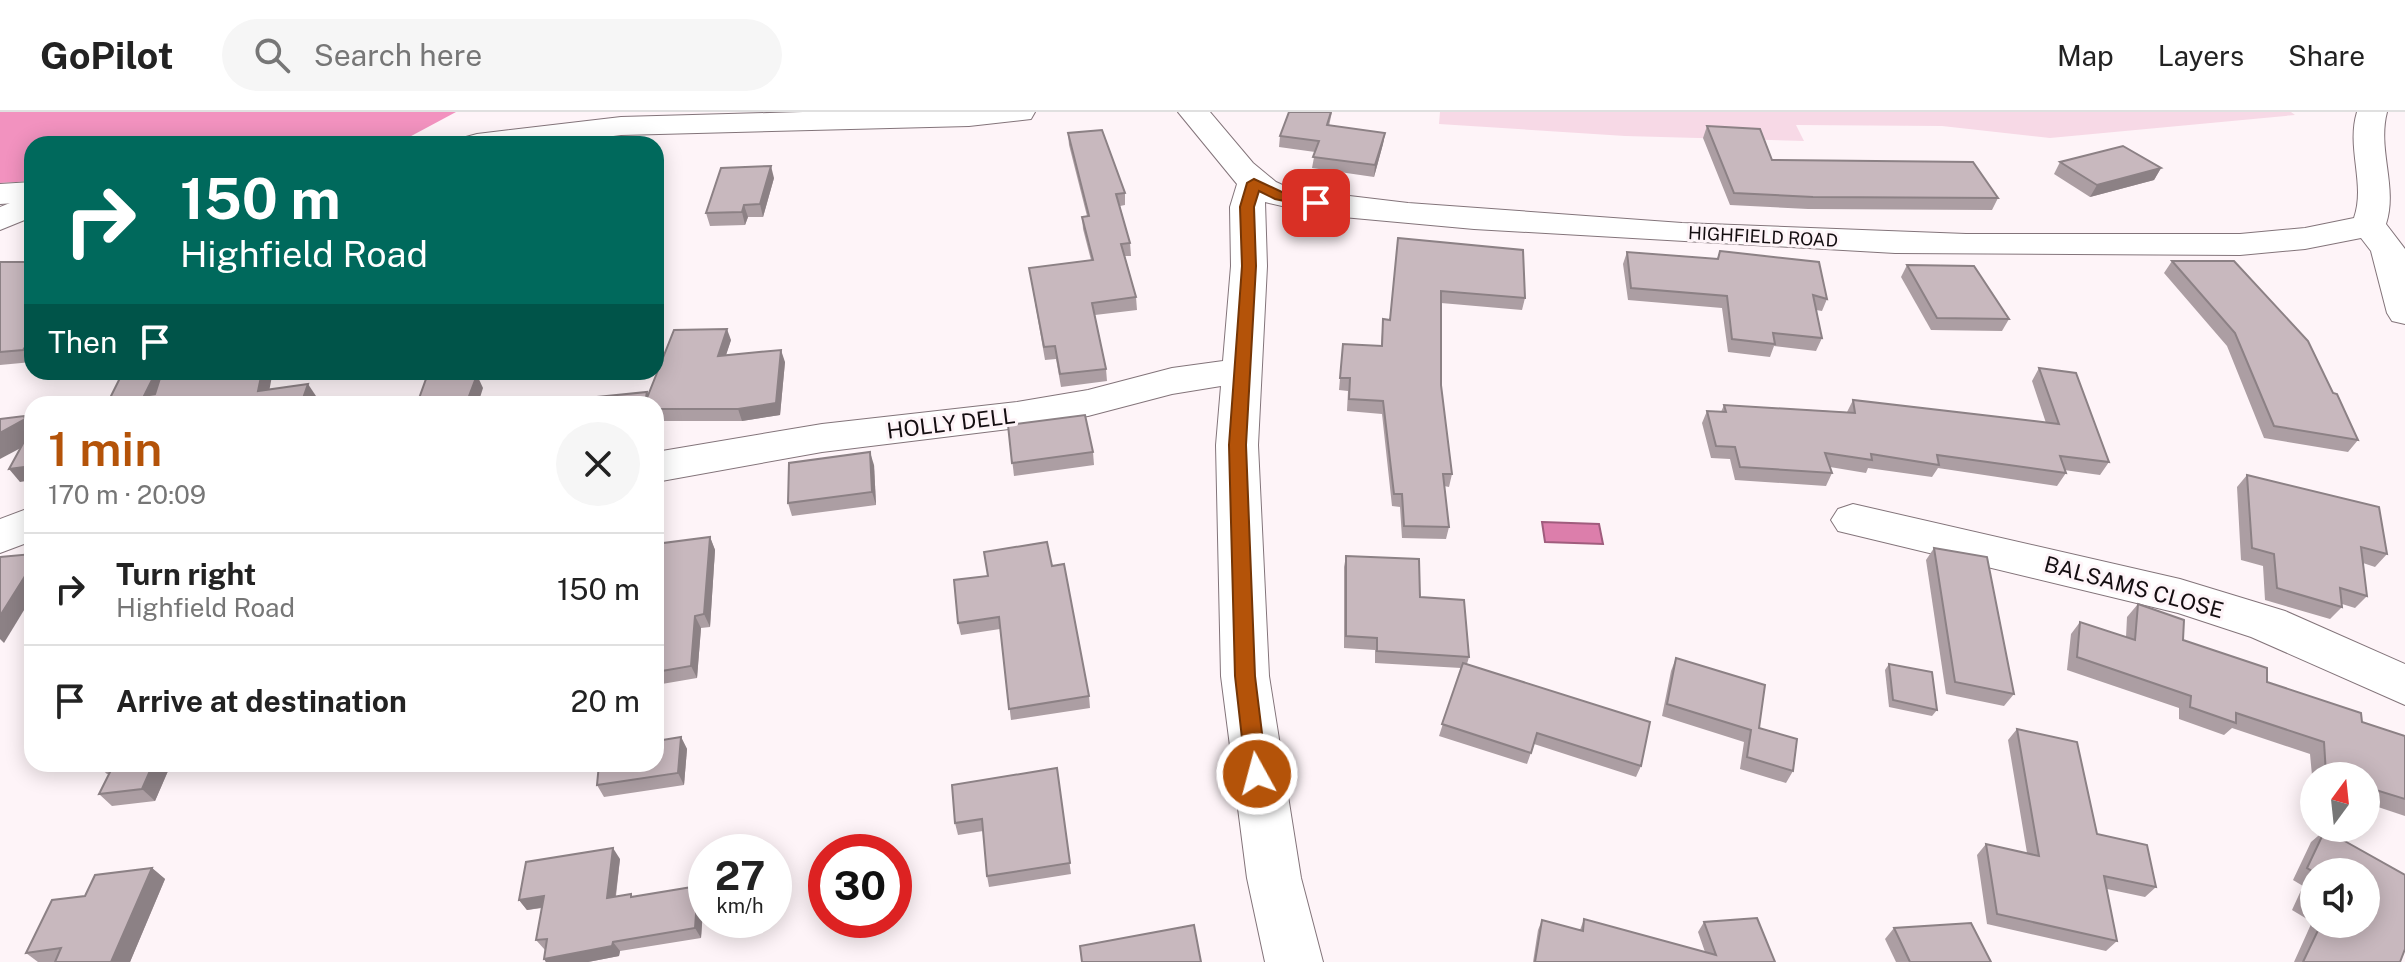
<!DOCTYPE html>
<meta charset="utf-8">
<style>
:root{--surface:#fff;--page:#f6f6f6;--text:#222;--muted:#767676;--line:#e0e0e0;--accent:#b45309}
body{margin:0;font-family:"Public Sans",sans-serif;background:var(--page);color:var(--text);height:100vh;display:flex;flex-direction:column;font-size:30px;white-space:nowrap}
*{box-sizing:border-box;margin:0}
p{font-size:26px;color:var(--muted)}
.icon{flex:none;width:44px;height:44px;fill:none;stroke:currentColor;stroke-width:2;stroke-linecap:round;stroke-linejoin:round}
.map{position:relative;flex:1;overflow:hidden}
.sheet{position:absolute;left:24px;top:284px;width:640px;height:376px;display:flex;flex-direction:column;background:var(--surface);border-radius:24px;box-shadow:0 4px 20px #0003}
.sheet>*{flex:none}
.hud{position:absolute;left:24px;top:24px;width:640px;height:244px;border-radius:24px;box-shadow:0 4px 20px #0003;background:#00695c;color:#fff;overflow:hidden}
.needle{width:52px;rotate:15deg}
.fabs{position:absolute;left:2300px;top:650px;display:grid;gap:16px}
.fabs a{display:grid;place-items:center;width:80px;height:80px;border-radius:50%;background:var(--surface);box-shadow:0 4px 20px #0003;font-size:40px}
.speed{position:absolute;left:688px;top:722px;display:flex;gap:16px;font-size:40px;font-weight:700;text-align:center}
.speed>*{display:grid;place-content:center;width:104px;height:104px;border-radius:50%;background:var(--surface);box-shadow:0 4px 20px #0003;line-height:1}
.speed small{font-size:20px;font-weight:400}
.speed .limit{border:12px solid #d22;background:#fff;color:#111}
.pin{position:absolute;display:grid;place-items:center;width:68px;height:68px;color:#fff;margin:-34px;border-radius:16px;box-shadow:0 4px 12px #0006}
.me{position:absolute;width:88px;margin:-44px;rotate:353deg;stroke-linejoin:round;filter:drop-shadow(0 0 6px #0008)}
.turn{display:flex;align-items:center;gap:28px;height:168px;padding:0 24px;font-size:36px}
.turn .icon{width:104px;height:104px;stroke-width:2.5}
.turn b{display:block;font-size:56px;line-height:68px}
.then{display:flex;align-items:center;height:76px;padding:0 24px;background:#0003;gap:16px;font-size:30px}
.round{display:grid;place-items:center;flex:none;width:84px;height:84px;border-radius:42px;background:var(--page)}
.summary{display:flex;align-items:center;justify-content:space-between;height:136px;padding:0 24px}
h1{font-size:48px;font-weight:600;line-height:60px;color:var(--accent)}
ul{padding:0;list-style:none}
li{display:flex;align-items:center;gap:24px;height:112px;padding:0 24px;border-top:2px solid var(--line)}
li div{flex:1}
li b{display:block;font-size:30px}
li em{font-style:normal}
header{display:flex;align-items:center;gap:48px;box-sizing:border-box;height:112px;padding:0 40px;background:var(--surface);border-bottom:2px solid var(--line)}
header strong{font-size:38px}
nav{display:flex;gap:44px;margin-inline-start:auto;font-size:28px}
.search{width:560px;height:72px;background:var(--page);display:flex;align-items:center;gap:20px;box-sizing:border-box;padding:0 28px;border-radius:44px;color:var(--muted);font-size:30px}
.map>svg:first-child{display:block}
.green{fill:#f7d9e6}
.forest{fill:#f292bf}
.water{fill:#dc7eab;stroke:#a05c7d;stroke-width:2}
.lines{fill:none;stroke-linecap:round;stroke-linejoin:round}
.minor-casing{stroke:#83747a;stroke-width:2}
.secondary-casing{stroke:#83747a;stroke-width:2}
.minor{fill:#fff;fill-rule:evenodd}
.secondary{fill:#fff;fill-rule:evenodd}
.wall{fill:#ac9ea3;fill-rule:evenodd}
.shaded-wall{fill:#8c8185}
.building{fill:#c8b8be;stroke:#8c8185;stroke-width:2}
.route{fill:#b45309;stroke:#753606;stroke-width:2}
.labels{text-anchor:middle;stroke-width:6;stroke-linejoin:round;paint-order:stroke}
.far-street-label{font-size:18px;fill:#140e11;stroke:#fef4f8}
.street-label{font-size:22px;fill:#140e11;stroke:#fef4f8}
</style>
<header>
<strong>GoPilot</strong>
<div class="search"><svg class="icon" aria-label="search" viewBox="0 0 24 24"><circle cx="10" cy="10" r="6"/><path d="M15 15l6 6"/></svg>Search here</div>
<nav><a>Map</a><a>Layers</a><a>Share</a></nav>
</header>
<div class="map">
<svg width="2405" height="850" viewBox="0 0 2405 850">
<rect width="100%" height="100%" fill="#fef4f8"/>
<polygon class="green" points="1440,0 2291,0 2295,3 2050,26 1942,14 1796,13 1804,29 1625,24 1439,12"/>
<polygon class="forest" points="0,0 456,0 400,30 381,32 32,32 32,69 0,71"/>
<polygon class="water" points="1542,410 1599,412 1603,432 1545,430"/>
<g class="lines">
<defs>
<g id="minor">
<path d="M1178,0H1210L1253,51L1276,70L1291,77L1408,91L1682,111L1966,122H2240L2305,116L2354,106C2366,72 2346,36 2357,0H2387C2377,38 2398,75 2386,112L2405,137V212L2392,209L2387,201L2371,139L2361,126L2305,137L2240,143L1895,141L1474,117L1321,103L1265,90L1267,154L1258,333L1269,564L1301,766L1323,850H1265L1247,766L1221,564L1216,333L1221,274L1172,282L1088,304L1017,316L822,340L656,370V340L822,312L1017,290L1088,278L1172,256L1223,249L1231,154L1230,95L1237,72Z"/>
<polygon points="32,82 32,105 0,118 0,95"/>
<polygon points="1853,392 2180,467 2285,499 2405,552 2405,593 2251,525 2178,501 1838,419 1831,408 1838,397"/>
<polygon points="32,395 32,429 0,441 0,407"/>
</g>
<g id="secondary">
<polygon points="803,0 1035,0 1031,7 969,14 621,23 552,32 461,32 466,25 477,22 621,5"/>
<polygon points="32,70 32,90 0,92 0,72"/>
</g>
</defs>
<use href="#minor" class="minor-casing"/>
<use href="#secondary" class="secondary-casing"/>
<use href="#minor" class="minor"/>
<use href="#secondary" class="secondary"/>
</g>
<g class="wall">
<polygon points="1332,0 1329,14 1385,21 1383,32 1374,65 1312,56 1315,40 1279,35 1280,24"/>
<polygon points="1707,14 1772,48 1998,86 1992,98 1808,97 1730,93 1703,26"/>
<polygon points="1068,21 1125,81 1125,93 1120,94 1130,131 1131,144 1125,144 1136,185 1137,198 1095,203 1106,257 1107,269 1061,275 1056,247 1045,248 1029,156 1091,148 1083,117 1082,105 1087,104 1069,33"/>
<polygon points="2060,50 2161,56 2154,68 2090,85 2054,62"/>
<polygon points="774,66 763,105 748,105 745,113 710,114 706,101"/>
<polygon points="1398,126 1525,186 1522,198 1441,191 1441,273 1452,362 1449,375 1444,374 1449,415 1446,427 1402,426 1400,395 1392,394 1382,302 1347,299 1348,279 1339,278 1343,232 1381,234 1383,207 1390,208"/>
<polygon points="1720,139 1827,187 1822,199 1816,198 1822,226 1816,239 1774,234 1770,245 1728,240 1722,196 1628,188 1623,152 1627,140 1717,147"/>
<polygon points="32,142 32,250 0,253 0,150 28,150"/>
<polygon points="2172,149 2333,281 2358,328 2348,340 2264,326 2227,234 2164,161"/>
<polygon points="1907,153 2009,207 2002,219 1931,218 1901,165"/>
<polygon points="731,228 726,243 785,250 780,303 742,309 656,309 656,292 649,283"/>
<polygon points="2039,256 2109,350 2100,363 2064,358 2066,361 2057,374 1938,356 1932,365 1868,356 1866,361 1830,355 1832,361 1826,374 1735,368 1730,347 1711,346 1702,311 1707,299 1721,300 1724,293 1847,300 1853,288 2046,311 2032,269"/>
<polygon points="1008,313 1093,340 1094,353 1014,364"/>
<polygon points="874,353 876,393 792,404 788,391"/>
<polygon points="2247,363 2387,442 2375,455 2363,451 2367,484 2355,496 2342,492 2342,495 2330,507 2265,488 2263,454 2241,448 2237,375"/>
<polygon points="710,425 715,438 710,515 701,516 697,566 656,573 656,432"/>
<polygon points="1934,436 2014,582 2004,594 1946,582 1926,448"/>
<polygon points="1346,444 1420,485 1469,545 1467,552 1641,654 1636,665 1534,632 1527,652 1439,624 1461,556 1375,551 1375,538 1344,536 1344,455"/>
<polygon points="1052,454 1089,584 1090,596 1011,608 1000,517 961,523 958,511"/>
<polygon points="2138,492 2183,528 2267,570 2362,610 2405,624 2405,704 2366,691 2366,664 2314,664 2314,674 2313,674 2310,642 2232,616 2224,623 2179,607 2179,596 2067,558 2071,522 2080,510 2126,525 2127,505"/>
<polygon points="1676,546 1793,659 1786,671 1740,657 1744,630 1662,604 1671,559"/>
<polygon points="1889,552 1937,598 1932,604 1889,595 1885,558"/>
<polygon points="2017,617 2097,722 2156,775 2145,785 2107,777 2117,829 2106,839 1987,812 1977,743 1986,732 2027,741 2008,628"/>
<polygon points="681,625 687,637 684,673 604,685 597,673"/>
<polygon points="96,652 171,652 155,689 112,694 99,682 109,662 107,662"/>
<polygon points="1057,656 1071,762 989,775 987,764 983,719 958,723 955,711"/>
<path d="M2325,718L2400,850H2294L2312,810L2292,798L2303,774L2293,768L2311,730ZM2314,760L2366,812H2314Z"/>
<polygon points="620,747 616,784 704,784 701,826 620,839 619,844 588,850 546,850 544,847 545,838 536,828 542,796 527,798 519,788"/>
<polygon points="152,756 165,767 130,850 38,850 26,841 85,784"/>
<polygon points="1584,807 1705,840 1698,820 1704,810 1775,850 1533,850 1538,818 1542,808 1580,818"/>
<polygon points="1894,816 1991,850 1896,850 1885,827"/>
</g>
<g class="shaded-wall">
<polygon points="1385,21 1383,32 1374,65 1375,53"/>
<polygon points="771,54 774,66 763,105 760,92"/>
<polygon points="2161,56 2154,68 2090,85 2097,73"/>
<polygon points="744,93 748,105 745,113 742,100"/>
<polygon points="727,217 731,228 722,255 718,244"/>
<polygon points="32,225 32,248 23,238"/>
<polygon points="781,238 785,250 780,303 742,309 738,297"/>
<polygon points="156,260 169,260 156,292 144,284"/>
<polygon points="262,260 269,260 272,264 267,291 258,279"/>
<polygon points="477,263 483,276 478,292 466,292"/>
<polygon points="308,272 316,284 313,292 301,292"/>
<polygon points="24,304 32,313 32,330 0,347 0,321"/>
<polygon points="870,340 874,353 876,393 872,380"/>
<polygon points="32,354 32,368 20,370 9,357"/>
<polygon points="710,425 715,438 710,515 704,502"/>
<polygon points="32,453 32,485 4,531 0,527 0,504"/>
<polygon points="695,504 701,516 697,566 691,554"/>
<polygon points="681,625 687,637 684,673 678,661"/>
<polygon points="153,652 171,652 155,689 142,677"/>
<polygon points="613,736 620,747 614,796 607,786"/>
<polygon points="152,756 165,767 130,850 111,850"/>
<polygon points="698,774 704,784 701,826 695,816"/>
<polygon points="544,784 551,794 527,798 519,788"/>
<polygon points="613,830 620,839 619,844 588,850 546,850 544,847"/>
</g>
<g class="building">
<polygon points="1289,0 1331,0 1327,13 1385,21 1375,53 1313,45 1319,29 1280,24"/>
<polygon points="1707,14 1760,17 1772,48 1973,50 1998,86 1813,85 1734,81"/>
<polygon points="1102,18 1125,81 1116,82 1130,131 1121,132 1136,185 1092,191 1106,257 1060,262 1055,234 1044,235 1029,156 1093,148 1082,105 1089,104 1068,21"/>
<polygon points="2123,34 2161,56 2097,73 2060,50"/>
<polygon points="771,54 760,92 744,93 742,100 706,101 721,56"/>
<polygon points="1398,126 1523,138 1525,186 1441,179 1441,273 1452,362 1443,362 1449,415 1404,414 1402,382 1394,382 1383,289 1349,287 1350,266 1340,266 1343,232 1382,234 1383,207 1390,208"/>
<polygon points="1720,139 1819,150 1827,187 1813,183 1822,226 1773,221 1775,232 1732,227 1727,184 1631,176 1627,140 1718,147"/>
<polygon points="32,142 32,225 23,238 0,240 0,150 28,150"/>
<polygon points="2172,149 2234,149 2308,229 2333,281 2337,282 2358,328 2274,314 2235,221"/>
<polygon points="1907,153 1974,154 2009,207 1937,206"/>
<polygon points="727,217 718,244 781,238 776,291 738,297 656,297 656,292 547,292 548,290 647,280 645,291 674,218"/>
<polygon points="2039,256 2076,261 2109,350 2060,344 2066,361 1937,343 1939,353 1871,342 1872,348 1825,341 1832,361 1740,355 1735,335 1716,334 1707,299 1726,300 1724,293 1855,301 1853,288 2059,312"/>
<polygon points="123,260 156,260 144,284 155,282 162,260 262,260 258,279 308,272 301,292 107,292"/>
<polygon points="477,263 466,292 417,292 426,267"/>
<polygon points="1085,303 1093,340 1012,351 1008,313"/>
<polygon points="24,304 25,307 0,321 0,307"/>
<polygon points="32,315 32,354 9,357"/>
<polygon points="870,340 872,380 788,391 789,351"/>
<polygon points="2247,363 2379,395 2387,442 2361,435 2367,484 2340,476 2342,495 2277,476 2274,442 2252,436"/>
<polygon points="710,425 704,502 695,504 691,554 656,560 656,432"/>
<polygon points="1047,430 1052,454 1064,452 1089,584 1009,597 999,505 958,511 954,468 988,464 984,440"/>
<polygon points="1934,436 1987,445 2014,582 1955,570"/>
<polygon points="32,442 32,453 0,504 0,445"/>
<polygon points="1346,444 1419,447 1420,485 1464,488 1469,545 1377,539 1377,526 1346,524"/>
<polygon points="2138,492 2184,508 2183,528 2267,556 2267,570 2361,601 2362,610 2405,624 2405,687 2366,675 2366,664 2333,664 2326,662 2324,630 2236,601 2236,611 2190,595 2191,584 2077,545 2080,510 2135,528"/>
<polygon points="1676,546 1765,573 1759,616 1797,627 1793,659 1747,645 1751,618 1667,592"/>
<polygon points="1463,551 1650,610 1641,654 1537,621 1531,641 1442,612"/>
<polygon points="1889,552 1932,560 1937,598 1893,588"/>
<polygon points="2017,617 2077,630 2097,722 2147,733 2156,775 2104,764 2117,829 1997,802 1986,732 2039,744"/>
<polygon points="681,625 678,661 597,673 599,652 656,652 656,629"/>
<polygon points="114,652 153,652 142,677 99,682"/>
<polygon points="1057,656 1070,751 987,764 982,707 955,711 952,673"/>
<polygon points="2325,718 2405,763 2405,837 2400,850 2303,850 2321,812 2366,812 2366,760 2314,760 2307,756"/>
<polygon points="613,736 607,786 631,782 631,785 698,774 695,816 613,830 612,834 544,847 547,827 536,828 544,784 519,788 526,750"/>
<polygon points="152,756 111,850 55,850 61,836 26,841 52,788 85,784 95,763"/>
<polygon points="2314,770 2314,792 2306,787"/>
<polygon points="1757,806 1775,850 1535,850 1542,808 1583,819 1584,807 1716,843 1704,810"/>
<polygon points="1971,811 1991,850 1910,850 1894,816"/>
<polygon points="1194,813 1201,850 1082,850 1080,834"/>
</g>
<polygon class="route" points="1254,67 1284,81 1323,91 1316,96 1275,87 1259,79 1254,95 1256,154 1246,333 1255,564 1267,662 1264,668 1257,671 1249,668 1246,662 1235,564 1229,333 1242,154 1240,95 1247,71"/>
<g class="labels">
<g class="far-street-label">
<text transform="translate(1763 125) rotate(3)" y="6">HIGHFIELD ROAD</text>
</g>
<g class="street-label">
<text transform="translate(951 311) rotate(-7)" y="8">HOLLY DELL</text>
<text transform="translate(2134 475) rotate(15)" y="8">BALSAMS CLOSE</text>
</g>
</g>
</svg>
<div class="fabs">
<a><svg class="needle" viewBox="-14 -14 28 28"><path d="M0-13l5 13h-10z" fill="#e53935"/><path d="M0 13l5-13h-10z" fill="#767676"/></svg></a>
<a><svg class="icon" aria-label="sound" viewBox="0 0 24 24"><path d="M4 9h4l5-4v14l-5-4H4zM17 9q2 3 0 6"/></svg></a>
</div>
<div class="speed"><div>27<small>km/h</small></div><div class="limit">30</div></div>
<div class="pin" style="left:1316px;top:91px;background:#d93025"><svg class="icon" aria-label="arrive" viewBox="0 0 24 24"><path d="M6 21V4h12l-3 4 3 4H6"/></svg></div>
<svg class="me" style="left:1257px;top:662px" viewBox="-20 -20 40 40"><circle r="17" fill="#b45309" stroke="#fff" stroke-width="3"/><path d="M0-11L8 9 0 5-8 9z" fill="#fff"/></svg>
<div class="hud">
<div class="turn"><svg class="icon" aria-label="right" viewBox="0 0 24 24"><path d="M7 20v-9h11M14 6l5 5-5 5"/></svg><div><b>150 m</b>Highfield Road</div></div>
<div class="then">Then<svg class="icon" aria-label="arrive" viewBox="0 0 24 24"><path d="M6 21V4h12l-3 4 3 4H6"/></svg></div>
</div>
<section class="sheet">
<div class="summary"><div><h1>1 min</h1><p>170 m · 20:09</p></div><a class="round"><svg class="icon" aria-label="close" viewBox="0 0 24 24"><path d="M6 6l12 12M18 6L6 18"/></svg></a></div>
<ul>
<li><svg class="icon" aria-label="right" viewBox="0 0 24 24"><path d="M7 20v-9h11M14 6l5 5-5 5"/></svg><div><b>Turn right</b><p>Highfield Road</p></div><em>150 m</em></li>
<li><svg class="icon" aria-label="arrive" viewBox="0 0 24 24"><path d="M6 21V4h12l-3 4 3 4H6"/></svg><div><b>Arrive at destination</b></div><em>20 m</em></li>
</ul>
</section>
</div>
